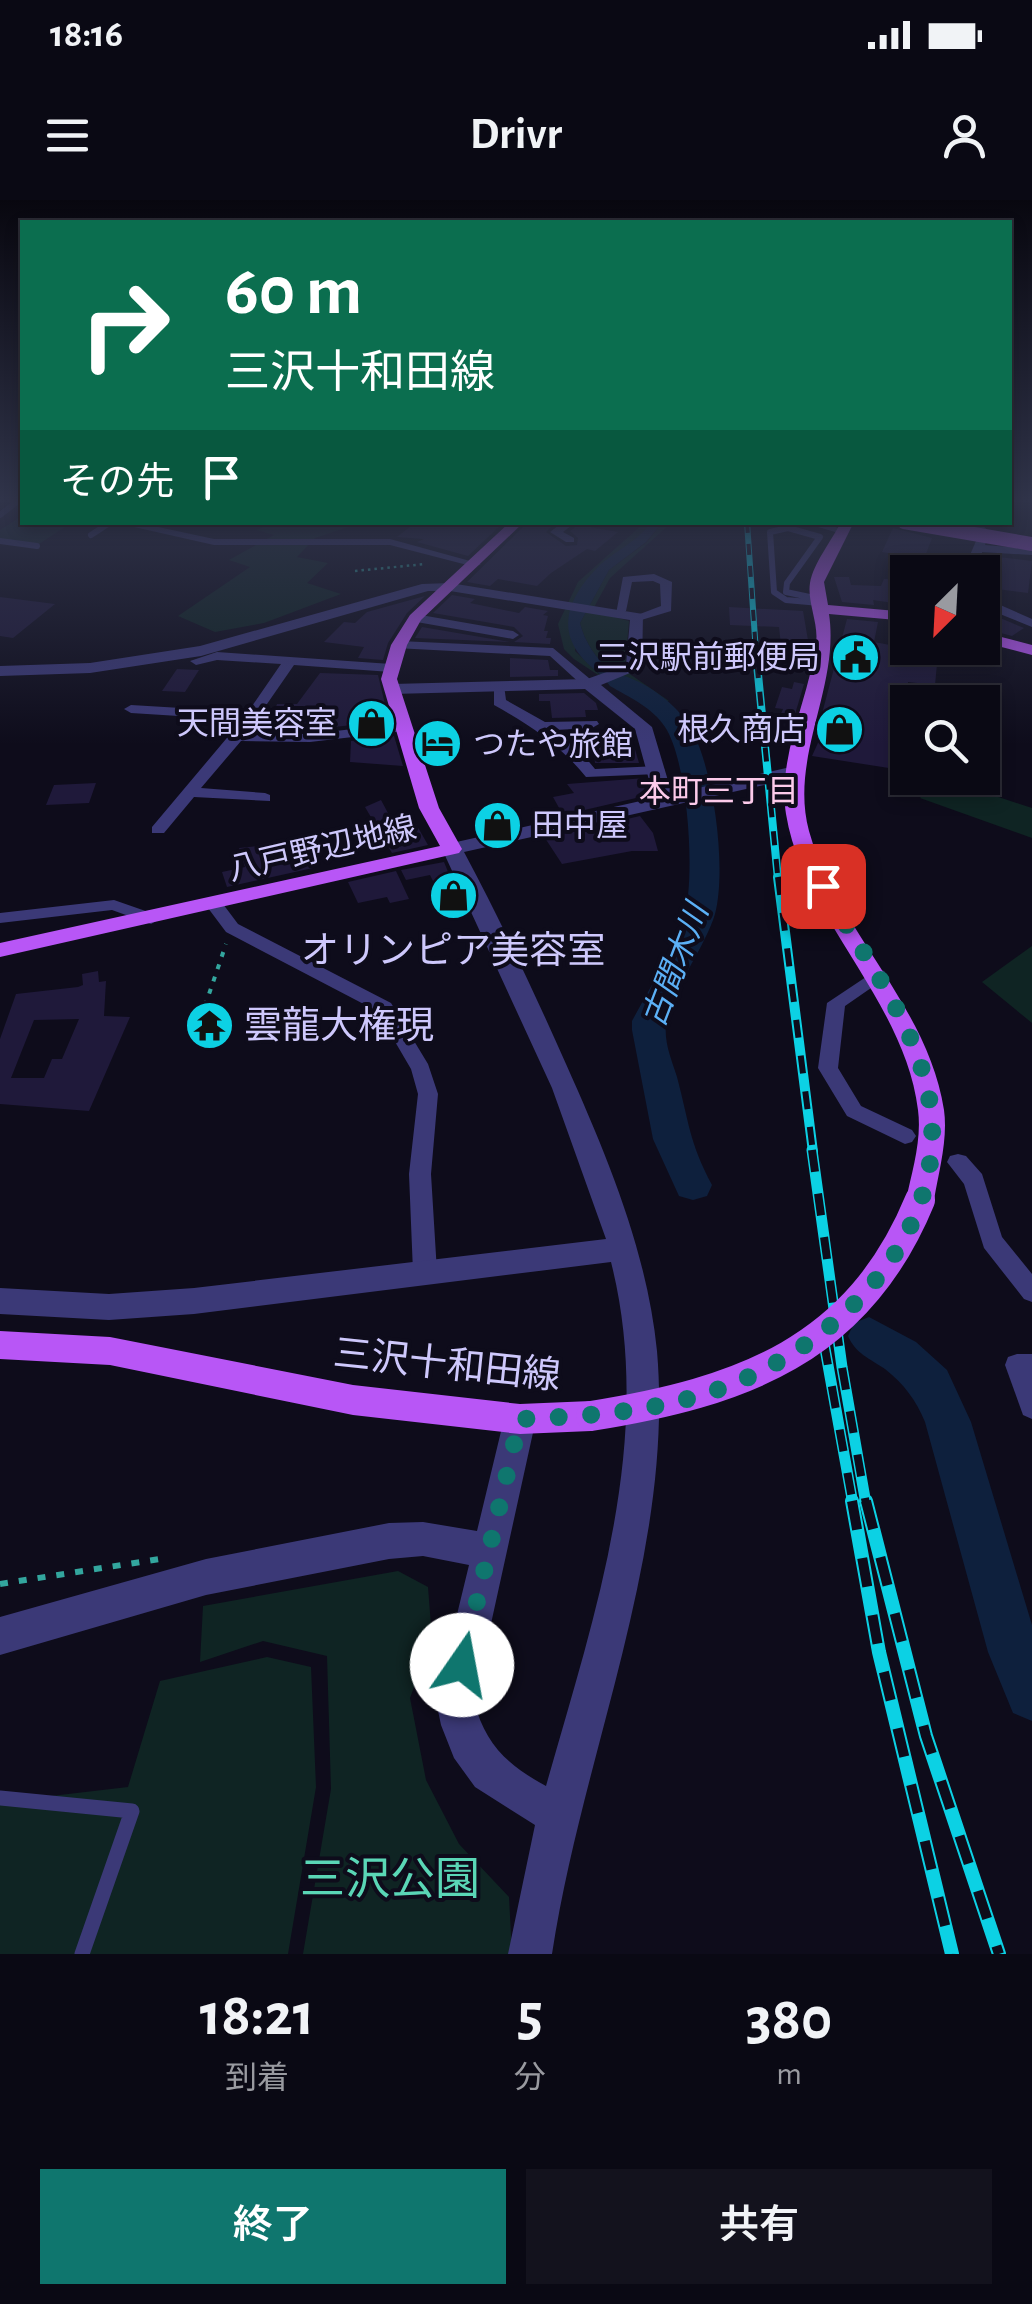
<!DOCTYPE html>
<html lang="ja">
<meta charset="utf-8">
<style>
:root{--surface:#0a0914;--page:#13121d;--text:#f1f3f6;--muted:#999aa0;--line:#2a2a34;--accent:#0f766e}
body{margin:0;font-family:"Alegreya Sans","Noto Sans JP",sans-serif;background:var(--page);color:var(--text);height:100vh;display:flex;flex-direction:column;font-size:38px;white-space:nowrap}
*{box-sizing:border-box;margin:0}
p{font-size:32px;color:var(--muted)}
.icon{flex:none;width:55px;height:55px;fill:none;stroke:currentColor;stroke-width:2;stroke-linecap:round;stroke-linejoin:round}
.map{position:relative;height:1754px;overflow:hidden}
.panel{display:flex;flex-direction:column;background:var(--surface);flex:1}
.panel>*{flex:none}
.banner{position:absolute;left:20px;top:20px;width:992px;height:305px;border-radius:0px;box-shadow:0 5px 15px #0003,0 0 0 2px var(--line);background:#0b6e4f;color:#fff;overflow:hidden}
.needle{width:65px;rotate:204deg}
.fabs{position:absolute;left:890px;top:355px;display:grid;gap:20px}
.fabs a{display:grid;place-items:center;width:110px;height:110px;border-radius:0px;background:var(--surface);box-shadow:0 5px 15px #0003,0 0 0 2px var(--line);font-size:50px}
.pin{position:absolute;display:grid;place-items:center;width:85px;height:85px;color:#fff;margin:-42px;border-radius:20px;box-shadow:0 5px 15px #0006}
.me{position:absolute;width:110px;margin:-55px;rotate:12deg;stroke-linejoin:round;filter:drop-shadow(0 0 8px #0008)}
.turn{display:flex;align-items:center;gap:35px;height:210px;padding:0 40px;font-size:45px}
.turn .icon{width:130px;height:130px;stroke-width:2.5}
.turn b{display:block;font-size:70px;line-height:85px}
.then{display:flex;align-items:center;height:95px;padding:0 40px;background:#0003;gap:20px;font-size:38px}
.eta{display:flex;justify-content:space-evenly;align-items:center;height:170px;text-align:center}
.eta b{font-size:60px;font-weight:600;line-height:70px}
.action{display:flex;gap:20px;margin-top:auto;padding:20px 40px}
.action a{flex:1;height:115px;border-radius:0px;background:var(--accent);color:#fff;font-size:40px;font-weight:600;line-height:115px;text-align:center}
.action a+a{background:var(--page);color:var(--text)}
.status{display:flex;justify-content:space-between;align-items:center;height:70px;padding:0 50px;background:var(--surface);direction:ltr}
.status svg{height:28px;fill:currentColor}
header{display:flex;justify-content:space-between;align-items:center;height:130px;padding:0 40px;background:var(--surface);font-size:45px;font-weight:600}
.map>svg:first-child{display:block}
.green{fill:#0f2423}
.water{fill:#0e203d}
.lines{fill:none;stroke-linecap:round;stroke-linejoin:round}
.river{fill:#0e203d;fill-rule:evenodd}
.building{fill:#1f193a;fill-rule:evenodd}
.path-far2{stroke:#33a69e;stroke-width:2.5;stroke-dasharray:2.5 4;stroke-linecap:butt}
.path-far1{stroke:#33a69e;stroke-width:4;stroke-dasharray:5 8;stroke-linecap:butt}
.path{stroke:#33a69e;stroke-width:6;stroke-dasharray:8 11;stroke-linecap:butt}
.service-far1{stroke:#3b3977;stroke-width:6}
.service{stroke:#3b3977;stroke-width:15}
.minor{fill:#3b3977;fill-rule:evenodd}
.tertiary{fill:#3b3977;fill-rule:evenodd}
.primary{fill:#b856f6;fill-rule:evenodd}
.rail-far4-casing{stroke:#0cd1e4;stroke-width:6}
.rail-far3-casing{stroke:#0cd1e4;stroke-width:8}
.rail-far2-casing{stroke:#0cd1e4;stroke-width:10}
.rail-far1-casing{stroke:#0cd1e4;stroke-width:11}
.rail-casing{stroke:#0cd1e4;stroke-width:14}
.rail-far4{stroke:#0e0c1b;stroke-width:4;stroke-dasharray:11;stroke-linecap:butt}
.rail-far3{stroke:#0e0c1b;stroke-width:5;stroke-dasharray:14;stroke-linecap:butt}
.rail-far2{stroke:#0e0c1b;stroke-width:6;stroke-dasharray:18;stroke-linecap:butt}
.rail-far1{stroke:#0e0c1b;stroke-width:8;stroke-dasharray:22;stroke-linecap:butt}
.rail{stroke:#0e0c1b;stroke-width:10;stroke-dasharray:29;stroke-linecap:butt}
.primary-bridge-far1{stroke:#b856f6;stroke-width:14}
.primary-bridge{stroke:#b856f6;stroke-width:30}
.route{stroke:#0f766e;stroke-width:18;stroke-dasharray:0 32.4}
.labels{text-anchor:middle;stroke-width:8;stroke-linejoin:round;paint-order:stroke}
.far-poi-label{font-size:32px;fill:#cec8fc;stroke:#0e0c1b;text-anchor:end}
.far-neighbourhood-label{font-size:32px;fill:#fccaea;stroke:#0e0c1b}
.far-street-label{font-size:32px;fill:#cec8fc;stroke:#0e0c1b}
.far-water-label{font-size:32px;font-style:italic;fill:#5cb0f6;stroke:#0e0c1b}
.poi-label{font-size:38px;fill:#cec8fc;stroke:#0e0c1b}
.street-label{font-size:38px;fill:#cec8fc;stroke:#0e0c1b}
.near-park-label{font-size:45px;fill:#5ad6b6;stroke:#0e0c1b}
</style>
<div class="status"><b>18:16</b><svg viewBox="0 0 49 12"><path d="M0 12V9h3v3zM5 12V6h3v6zM10 12V3h3v9zM15 12V0h3v12zM26 1h20v11H26zM47 4h2v5h-2z"/></svg></div>
<header><svg class="icon" aria-label="menu" viewBox="0 0 24 24"><path d="M4 6h16M4 12h16M4 18h16"/></svg>Drivr<svg class="icon" aria-label="person" viewBox="0 0 24 24"><circle cx="12" cy="8" r="4"/><path d="M4 21q1-7 8-7t8 7"/></svg></header>
<div class="map">
<svg width="1032" height="1754" viewBox="0 0 1032 1754">
<rect width="100%" height="100%" fill="#0e0c1b"/>
<g class="green">
<polygon points="22,316 22,322 71,323 39,344 0,339 0,330"/>
<polygon points="262,323 360,323 315,338 297,357 328,363 307,383 341,394 264,423 215,432 178,416 250,367 229,360 274,335 257,330 266,326"/>
<path d="M644,323H650C634,350 597,360 581,390L575,451L600,475L655,504L645,506L574,459L564,449L558,424L578,382Z"/>
<path d="M662,323H671L610,378L592,411L629,421L625,466L621,468L669,501L660,503C625,484 590,463 580,423L609,370L647,342Z"/>
<polygon points="941,578 1032,608 1032,638 920,598"/>
<polygon points="1032,746 1032,823 982,782"/>
<polygon points="398,1371 428,1387 432,1438 410,1498 426,1580 459,1644 509,1697 512,1754 303,1754 331,1589 327,1456 263,1441 200,1462 203,1406"/>
<polygon points="267,1457 311,1467 316,1587 288,1754 0,1754 0,1602 128,1587 160,1481"/>
</g>
<path class="water" d="M650,323H662L646,342L609,370L580,423C590,463 625,484 660,503L655,504C591,476 530,436 598,367C614,351 638,342 650,323Z"/>
<g class="lines">
<g class="river">
<path d="M618,474C645,481 676,503 690,527C714,567 727,670 715,714C705,748 668,796 666,825C664,843 672,861 677,877C689,922 689,942 712,985L707,996L693,1000L679,996L653,939L632,830V821C650,787 672,754 684,717C696,679 688,561 665,527C653,508 629,497 610,486L606,481L610,476Z"/>
<path d="M869,1117L916,1142L947,1170L971,1222L1032,1425V1521L1013,1513L988,1452L925,1222C916,1200 904,1184 885,1169C869,1158 856,1154 848,1136L854,1123Z"/>
</g>
</g>
<g class="building">
<polygon points="416,322 504,322 468,356 417,342 424,339 397,337"/>
<polygon points="528,322 556,322 546,332 566,346 577,345 578,338 570,331 578,325 618,332 595,351 587,349 551,373 537,386 498,379 490,386 467,382"/>
<polygon points="893,328 932,338 924,359 882,352"/>
<polygon points="998,357 1032,361 1028,393 990,388"/>
<polygon points="834,377 849,377 851,385 881,386 884,379 908,380 908,405 873,400 874,405 842,402"/>
<polygon points="452,395 475,399 470,403 519,413 525,407 548,411 543,415 548,416 544,431 548,431 546,438 551,438 550,444 514,442 523,436 514,427 433,413"/>
<polygon points="425,396 407,413 388,443 383,460 358,458 364,447 324,442 344,422 355,423 367,412"/>
<polygon points="0,397 55,404 13,438 0,436"/>
<polygon points="729,407 803,411 809,446 781,445 779,427 730,425"/>
<polygon points="993,415 1024,428 1012,436 982,428 982,422"/>
<polygon points="847,419 878,422 874,442 906,448 935,448 930,462 937,464 935,485 908,482 908,571 812,556 822,534 819,525"/>
<polygon points="422,427 510,442 415,438"/>
<polygon points="510,458 548,460 550,470 558,470 558,476 510,477"/>
<polygon points="177,469 199,470 185,492 162,491"/>
<polygon points="320,473 378,475 389,521 334,527 270,526 277,504 297,504"/>
<polygon points="794,482 804,484 793,521 779,518 783,509 775,508 782,487 792,489"/>
<polygon points="584,493 596,503 598,510 585,510 586,517 552,518 550,501 539,501 539,494"/>
<polygon points="394,536 403,566 350,562 351,541"/>
<polygon points="634,546 639,563 595,563 593,547"/>
<polygon points="645,578 649,595 563,615 553,597 574,593 567,584"/>
<polygon points="96,583 89,603 46,605 54,585"/>
<polygon points="381,600 396,628 416,624 428,645 392,653 365,607"/>
<polygon points="640,616 653,633 658,651 632,651 562,664 545,638"/>
<polygon points="285,643 289,653 306,650 313,668 227,687 222,672 245,667 239,648"/>
<polygon points="444,662 455,689 439,693 430,675 406,680 401,670"/>
<polygon points="396,671 409,699 390,703 387,697 358,703 348,682"/>
<path d="M98,771L99,782L106,781L104,816L130,817L89,911L0,904V839L16,794L78,787L83,785L82,774ZM79,819L62,859H52L44,878H11L34,820Z"/>
</g>
<g class="lines">
<polyline class="path-far2" points="355,371 425,364"/>
<polyline class="path-far1" points="205,806 226,744"/>
<polyline class="path" points="0,1384 166,1358"/>
<g class="service-far1">
<polyline points="0,315 19,300"/>
<polyline points="91,335 111,322"/>
<polyline points="0,341 37,346"/>
<polyline points="819,399 786,392 787,383 820,337 788,328 770,332 774,392 786,400 820,403"/>
</g>
<polyline class="service" points="0,1598 132,1611 82,1754"/>
<g class="minor">
<polygon points="112,322 135,322 214,339 390,339 481,364 475,367 390,345 214,345"/>
<polygon points="563,322 576,322 563,332 574,338 574,342 566,342 550,332"/>
<polygon points="801,322 821,322 847,331 842,334"/>
<polygon points="966,322 978,322 989,331 985,345 1032,349 1032,355 982,352 982,372 971,372 970,355 979,334"/>
<polygon points="654,374 672,382 671,411 638,421 632,417 661,406 660,384 653,381 632,382 626,411 616,414 623,377"/>
<polygon points="982,392 998,404 1032,419 1032,427 990,410 982,402"/>
<polygon points="415,414 513,431 519,435 513,439 411,421 411,415"/>
<polygon points="399,441 553,448 596,484 584,487 550,456 395,448 393,445"/>
<polygon points="217,452 391,464 397,468 391,472 294,465 247,533 310,534 404,523 411,527 404,531 310,542 241,541 201,588 265,593 270,595 270,601 194,597 164,633 152,633 152,627 242,520 131,513 124,509 131,505 248,512 281,464 217,460 196,465 190,461"/>
<path d="M494,485H504L506,500L545,522L597,521L599,524L592,528L555,530L580,551L595,569L658,566L665,570L658,574L586,577C560,545 530,525 494,505Z"/>
<polygon points="214,699 220,700 238,724 391,803 428,864 438,894 431,974 437,1072 433,1079 425,1082 417,1079 413,1072 409,974 418,894 411,869 377,811 226,732 205,704"/>
<polygon points="114,700 157,715 160,719 151,724 112,710 0,723 0,713"/>
<polygon points="878,769 884,771 887,775 884,779 845,806 838,868 861,906 912,930 916,936 912,942 905,944 847,916 818,868 827,803"/>
<polygon points="958,954 966,956 982,974 1002,1037 1032,1074 1032,1102 1024,1099 984,1048 964,984 947,962 950,956"/>
<polygon points="1017,1154 1032,1154 1032,1219 1023,1215 1005,1165 1008,1157"/>
</g>
<path class="tertiary" d="M450,383L643,414L642,468L601,485L652,527L672,594L795,566L804,572L795,578L464,652C501,721 534,792 566,864C607,956 647,1051 657,1151C662,1209 658,1268 649,1325C626,1471 574,1609 552,1754H508L535,1625L475,1587L454,1558L441,1525L436,1501L469,1365L423,1356L389,1359L206,1395L0,1455V1417L206,1359L389,1323L423,1322L477,1331L504,1219L509,1208L520,1204L531,1208L536,1219L474,1501C485,1544 507,1565 546,1586C594,1416 656,1240 611,1062L194,1114L109,1120L0,1114V1088L109,1094L194,1088L606,1039L552,888L442,649L452,643L654,598L635,529L585,489L392,494L384,489L392,484L587,479L626,465L630,420L450,391H428L201,456L90,473L0,476V466L90,463L200,446L422,384Z"/>
<g class="primary">
<polygon points="510,322 524,322 421,420 407,445 397,479 439,608 462,649 459,653 0,757 0,743 440,646 419,608 381,479 391,445 410,415"/>
<path d="M841,322H854L824,382L828,405L908,412V421L829,414C840,487 789,557 809,631C836,729 928,805 944,910C948,939 939,971 934,1000L930,1008L920,1011L910,1008L906,1000C912,971 922,940 918,910C905,801 802,716 786,614C777,556 809,500 816,443C819,424 807,402 810,383C813,364 832,340 841,322Z"/>
<polygon points="982,432 1032,445 1032,455 982,442"/>
<polygon points="0,1131 110,1137 353,1185 520,1204 591,1201 602,1205 607,1216 602,1227 591,1231 520,1234 353,1215 110,1165 0,1159"/>
</g>
<defs>
<polyline id="rail-far4" points="747,322 757,467"/>
<polyline id="rail-far3" points="757,464 778,679"/>
<polyline id="rail-far2" points="778,677 813,952"/>
<g id="rail-far1">
<polyline points="812,950 842,1167 866,1304"/>
<polyline points="824,1143 853,1304"/>
</g>
<g id="rail">
<polyline points="852,1301 879,1452 952,1754"/>
<polyline points="866,1301 926,1536 999,1754"/>
</g>
</defs>
<use href="#rail-far4" class="rail-far4-casing"/>
<use href="#rail-far3" class="rail-far3-casing"/>
<use href="#rail-far2" class="rail-far2-casing"/>
<use href="#rail-far1" class="rail-far1-casing"/>
<use href="#rail" class="rail-casing"/>
<use href="#rail-far4" class="rail-far4"/>
<use href="#rail-far3" class="rail-far3"/>
<use href="#rail-far2" class="rail-far2"/>
<use href="#rail-far1" class="rail-far1"/>
<use href="#rail" class="rail"/>
<polyline class="primary-bridge-far1" points="904,322 1032,344"/>
<path class="primary-bridge" d="M591,1216C741,1192 858,1151 920,1000"/>
</g>
<linearGradient id="sky" x2="0" y2="1"><stop stop-color="#08070f"/><stop offset="0.55" stop-color="#30344a"/><stop offset="1" stop-color="#30344a" stop-opacity="0"/></linearGradient>
<rect width="1032" height="545" fill="url(#sky)"/>
<g class="lines">
<path class="route" d="M462,1465L520,1219C587,1216 658,1212 722,1188C834,1147 945,1040 931,911C921,828 863,756 823,686"/>
</g>
<defs>
<symbol id="civic-disc" viewBox="-11 -11 22 22"><circle r="9.5" fill="#0cd1e4" stroke="#0e0c1b"/><path d="M-.6-6.5H3V-4.5H.6V-3L4-1V1h2V6H-6V1h2V-1L-.6-3ZM-1.2 2.5V6h2.4V2.5Z" fill="#111"/></symbol>
<symbol id="shop-disc" viewBox="-11 -11 22 22"><circle r="9.5" fill="#0cd1e4" stroke="#0e0c1b"/><path d="M-5-2.5h2.3a2.7 3.5 0 0 1 5.4 0H5L5.5 6h-11ZM-1.5-2.5h3a1.5 2.3 0 0 0-3 0Z" fill="#111"/></symbol>
<symbol id="hotel-disc" viewBox="-11 -11 22 22"><circle r="9.5" fill="#0cd1e4" stroke="#0e0c1b"/><path d="M-6-4.5h1.5V1H6V5H4.5V3h-9V5H-6ZM-4 0a1.8 1.8 0 1 1 3.6 0ZM.5 0V-2.5h3Q6-2.5 6 0Z" fill="#111"/></symbol>
<symbol id="temple-disc" viewBox="-11 -11 22 22"><circle r="9.5" fill="#0cd1e4" stroke="#0e0c1b"/><path d="M0-6L5-2H3V0L6.5 2.5H4V6H1.5V3h-3V6H-4V2.5H-6.5L-3 0V-2H-5Z" fill="#111"/></symbol>
</defs>
<g fill-rule="evenodd">
<use href="#civic-disc" x="828" y="430" width="55" height="55"/>
<use href="#shop-disc" x="344" y="496" width="55" height="55"/>
<use href="#shop-disc" x="812" y="502" width="55" height="55"/>
<use href="#hotel-disc" x="410" y="516" width="55" height="55"/>
<use href="#shop-disc" x="470" y="598" width="55" height="55"/>
<use href="#shop-disc" x="426" y="668" width="55" height="55"/>
<use href="#temple-disc" x="182" y="798" width="55" height="55"/>
</g>
<g class="labels">
<g class="far-poi-label">
<text x="820" y="468">三沢駅前郵便局</text>
<text x="337" y="534">天間美容室</text>
<text x="805" y="540">根久商店</text>
<text x="473" y="555" text-anchor="start">つたや旅館</text>
<text x="532" y="636" text-anchor="start">田中屋</text>
</g>
<g class="far-neighbourhood-label">
<text x="719" y="602">本町三丁目</text>
</g>
<g class="far-street-label">
<text transform="translate(322 648) rotate(-13)" y="11">八戸野辺地線</text>
</g>
<g class="far-water-label">
<text transform="translate(675 765) rotate(-69)" y="11">古間木川</text>
</g>
<g class="poi-label">
<text x="453" y="763">オリンピア美容室</text>
<text x="244" y="838" text-anchor="start">雲龍大権現</text>
</g>
<g class="street-label">
<text transform="translate(447 1164) rotate(6)" y="13">三沢十和田線</text>
</g>
<g class="near-park-label">
<text x="390" y="1694">三沢公園</text>
</g>
</g>
</svg>
<div class="fabs">
<a><svg class="needle" viewBox="-14 -14 28 28"><path d="M0-13l5 13h-10z" fill="#e53935"/><path d="M0 13l5-13h-10z" fill="#999aa0"/></svg></a>
<a><svg class="icon" aria-label="search" viewBox="0 0 24 24"><circle cx="10" cy="10" r="6"/><path d="M15 15l6 6"/></svg></a>
</div>
<div class="pin" style="left:823px;top:686px;background:#d93025"><svg class="icon" aria-label="arrive" viewBox="0 0 24 24"><path d="M6 21V4h12l-3 4 3 4H6"/></svg></div>
<svg class="me" style="left:462px;top:1465px" viewBox="-20 -20 40 40"><circle r="19" fill="#fff"/><path d="M0-13L10 11 0 6-10 11z" fill="#0f766e"/></svg>
<div class="banner">
<div class="turn"><svg class="icon" aria-label="right" viewBox="0 0 24 24"><path d="M7 20v-9h11M14 6l5 5-5 5"/></svg><div><b>60 m</b>三沢十和田線</div></div>
<div class="then">その先<svg class="icon" aria-label="arrive" viewBox="0 0 24 24"><path d="M6 21V4h12l-3 4 3 4H6"/></svg></div>
</div>
</div>
<section class="panel">
<div class="eta">
<div><b>18:21</b><p>到着</p></div>
<div><b>5</b><p>分</p></div>
<div><b>380</b><p>m</p></div>
</div>
<div class="action"><a>終了</a><a>共有</a></div>
</section>
